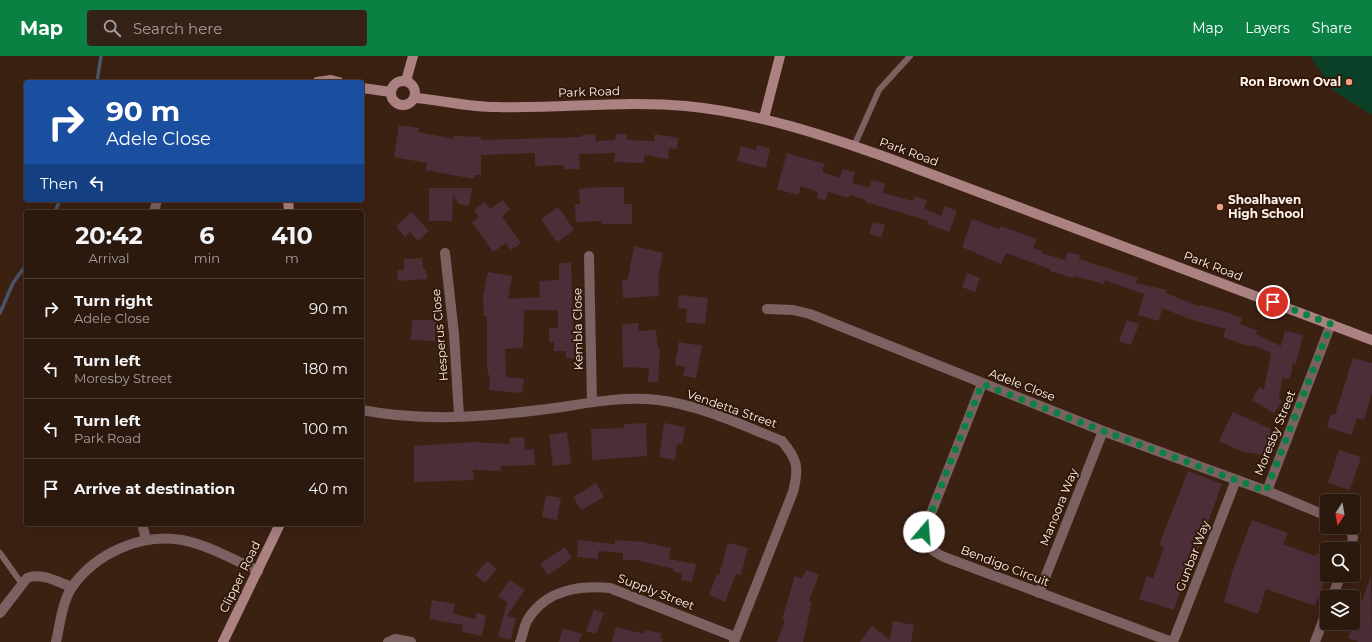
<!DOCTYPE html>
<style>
:root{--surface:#2c190e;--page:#342217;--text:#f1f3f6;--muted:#a6a09e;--line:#48382e;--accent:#0b8043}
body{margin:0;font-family:Montserrat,sans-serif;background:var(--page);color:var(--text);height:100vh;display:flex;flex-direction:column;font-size:15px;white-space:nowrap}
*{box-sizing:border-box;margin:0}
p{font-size:13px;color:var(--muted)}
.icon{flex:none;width:22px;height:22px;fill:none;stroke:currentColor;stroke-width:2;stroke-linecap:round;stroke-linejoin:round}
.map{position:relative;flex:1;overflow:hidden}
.drawer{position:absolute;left:24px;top:154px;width:340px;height:316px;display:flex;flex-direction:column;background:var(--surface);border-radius:4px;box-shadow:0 4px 16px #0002,0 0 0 1px var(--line)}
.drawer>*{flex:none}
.guide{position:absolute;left:24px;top:24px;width:340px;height:122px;border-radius:4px;box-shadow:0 4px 16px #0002,0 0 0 1px var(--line);background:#1a4fa0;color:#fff;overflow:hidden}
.needle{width:26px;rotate:192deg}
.buttons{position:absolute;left:1320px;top:438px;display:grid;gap:8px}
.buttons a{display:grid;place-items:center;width:40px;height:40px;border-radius:4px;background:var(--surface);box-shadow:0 4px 16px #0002,0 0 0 1px var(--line);font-size:20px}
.pin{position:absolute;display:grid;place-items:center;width:34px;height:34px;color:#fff;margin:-17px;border:2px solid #fff;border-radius:50%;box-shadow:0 1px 4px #0007}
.me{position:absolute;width:44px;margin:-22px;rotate:18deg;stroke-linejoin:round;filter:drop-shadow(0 0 3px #0008)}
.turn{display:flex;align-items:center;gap:14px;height:84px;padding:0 16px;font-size:18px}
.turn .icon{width:52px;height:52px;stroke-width:2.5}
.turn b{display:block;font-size:28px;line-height:34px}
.then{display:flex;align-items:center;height:38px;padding:0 16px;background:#0003;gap:8px;font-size:15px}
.eta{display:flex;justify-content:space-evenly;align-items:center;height:68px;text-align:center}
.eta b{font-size:24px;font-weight:700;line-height:28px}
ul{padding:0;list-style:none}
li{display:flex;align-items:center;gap:12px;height:60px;padding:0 16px;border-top:1px solid var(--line)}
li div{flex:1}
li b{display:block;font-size:15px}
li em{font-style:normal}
header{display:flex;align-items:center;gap:24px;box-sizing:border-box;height:56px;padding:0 20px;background:var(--accent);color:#fff}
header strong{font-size:19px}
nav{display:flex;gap:22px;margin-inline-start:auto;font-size:14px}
.search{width:280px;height:36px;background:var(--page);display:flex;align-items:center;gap:10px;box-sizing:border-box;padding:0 14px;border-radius:4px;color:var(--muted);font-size:15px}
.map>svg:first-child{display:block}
.green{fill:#0a4028}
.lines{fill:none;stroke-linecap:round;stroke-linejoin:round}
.stream{stroke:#4c546b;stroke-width:3.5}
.building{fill:#4d2e38}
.lane{stroke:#7c6162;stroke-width:6}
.street{stroke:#7c6162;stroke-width:10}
.secondary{stroke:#ab8182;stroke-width:10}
.route{stroke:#0b8043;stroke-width:7;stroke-dasharray:0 12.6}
.poi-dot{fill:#f3a082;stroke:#301708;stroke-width:1.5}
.labels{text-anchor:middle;stroke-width:4;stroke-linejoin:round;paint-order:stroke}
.poi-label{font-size:12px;font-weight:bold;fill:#fdf2ec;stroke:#301708;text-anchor:end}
.street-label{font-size:12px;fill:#fdf2ec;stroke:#301708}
</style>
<header>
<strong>Map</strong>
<div class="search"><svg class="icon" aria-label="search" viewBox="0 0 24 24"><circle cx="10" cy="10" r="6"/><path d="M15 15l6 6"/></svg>Search here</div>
<nav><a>Map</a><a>Layers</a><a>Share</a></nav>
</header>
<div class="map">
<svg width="1372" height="586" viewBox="0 0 1372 586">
<rect width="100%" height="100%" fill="#3b2112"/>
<polygon class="green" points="1310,0 1372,0 1372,59 1334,35"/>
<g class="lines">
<g class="stream">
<polyline points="97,26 101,0"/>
<polyline points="55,156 60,144"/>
<polyline points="0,257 13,227 26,209"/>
</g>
</g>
<g class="building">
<polygon points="399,69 419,72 418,76 453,83 453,80 481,81 481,84 582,81 582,79 595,78 596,85 615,84 616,78 627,78 627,84 654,85 655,78 678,82 677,93 669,92 668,103 644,99 644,107 614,106 615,97 579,98 580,113 564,113 564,109 535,110 535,97 481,99 481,119 475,119 474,123 426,114 427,107 394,101"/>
<polygon points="757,89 770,92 766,112 737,105 741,90 756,94"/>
<polygon points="787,97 825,108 822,116 840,122 843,113 855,116 852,127 869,132 871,124 885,127 883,137 913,145 914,140 927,144 924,153 941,160 945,150 957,155 949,176 928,168 929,165 865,146 866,144 850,139 849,142 828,136 825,145 817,142 818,136 801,130 798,139 777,133"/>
<polygon points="602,131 624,131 624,148 632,148 632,168 602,168 602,165 576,166 575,148 580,148 579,133"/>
<polygon points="429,132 472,132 469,150 459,148 453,139 452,165 429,165"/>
<polygon points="503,144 510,154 502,160 521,187 511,194 506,187 493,196 472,166 479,161 474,154 485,146 490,153"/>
<polygon points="558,151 574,174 557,186 541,163"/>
<polygon points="410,157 413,157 429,175 418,185 410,176 405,181 396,170"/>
<polygon points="972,163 999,173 1000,170 1037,183 1033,192 1042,195 1041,197 1065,204 1068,196 1080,199 1079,203 1138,222 1136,227 1167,234 1166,237 1200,251 1200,249 1226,256 1242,262 1240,268 1257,274 1256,278 1281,290 1285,275 1303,279 1296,308 1293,307 1290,323 1282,322 1279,343 1282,345 1274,357 1252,344 1259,331 1264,334 1271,297 1252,289 1251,291 1223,281 1226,273 1192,264 1162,252 1159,265 1138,259 1144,238 1105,224 1104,228 1074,220 1073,222 1050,215 1050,213 1006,197 1001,208 962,191"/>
<polygon points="873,166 885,169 881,182 869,177"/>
<polygon points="634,190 663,197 658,222 659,240 623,242 622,224 628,223"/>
<polygon points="422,202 423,213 426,213 427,223 398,225 397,214 404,214 404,203"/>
<polygon points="559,207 571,207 573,273 579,273 578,303 566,302 566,295 554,295 554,286 549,286 549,272 558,272 558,254 524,254 523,292 505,293 506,321 524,323 522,337 489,334 490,319 488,319 487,307 487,260 484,260 483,240 488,216 512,220 508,243 540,241 539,225 559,224"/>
<polygon points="967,217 980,222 975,236 962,231"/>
<polygon points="679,239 708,242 705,268 686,266 687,253 678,252"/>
<polygon points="412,264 436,264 435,285 411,284"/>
<polygon points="1127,264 1139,268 1131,289 1119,285"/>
<polygon points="638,267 638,275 656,274 658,293 660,293 658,326 648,326 649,312 623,311 622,268"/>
<polygon points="679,286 702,290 696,322 683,320 685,311 675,309"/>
<polygon points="1353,302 1372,307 1372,336 1364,364 1357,362 1351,379 1327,371 1331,358 1335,359"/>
<polygon points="1233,356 1271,373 1270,379 1273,380 1268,400 1240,395 1219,385"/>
<polygon points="646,367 647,400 592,404 591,373 624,372 624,368"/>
<polygon points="664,367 685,371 682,389 677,388 675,404 659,401"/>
<polygon points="567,376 571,408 553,410 549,379"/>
<polygon points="524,381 525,394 534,393 535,409 501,410 501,415 473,414 474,424 414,426 414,390 474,386 510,388 509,382"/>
<polygon points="1339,394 1361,401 1350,434 1328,427"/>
<polygon points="1188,415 1222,428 1185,528 1183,527 1174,554 1139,543 1147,520 1153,522 1164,491 1159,489"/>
<polygon points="596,427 604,441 581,454 573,441"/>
<polygon points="546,439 561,442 557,464 542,461"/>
<polygon points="1252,464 1288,477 1283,488 1315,500 1316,497 1327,501 1327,519 1315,550 1266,533 1258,558 1224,546 1232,516"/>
<polygon points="578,484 615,488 615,484 643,486 671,492 669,503 696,508 692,526 681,524 682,517 674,516 674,513 637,504 623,504 623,497 598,495 598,503 577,501"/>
<polygon points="728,487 748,492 741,519 736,518 725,546 709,539 717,518 719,519"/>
<polygon points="565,491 572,502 548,519 540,508"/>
<polygon points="487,505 497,513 485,527 475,519"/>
<polygon points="806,514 819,519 809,545 812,546 803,586 777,586 785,564 782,563 795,520 802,523"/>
<polygon points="1371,520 1372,586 1359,586 1348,582"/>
<polygon points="510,524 525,534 507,560 516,562 511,584 498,581 507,546 498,540"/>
<polygon points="432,544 455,548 453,558 475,563 476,557 486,559 482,580 462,576 463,569 429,563"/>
<polygon points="594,553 604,557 596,578 586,575"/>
<polygon points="893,565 914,569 911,586 860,586 872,570 890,584"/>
<polygon points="616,571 644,578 645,574 661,577 660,582 663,583 662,586 612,586"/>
<polygon points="563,572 582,578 579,586 559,586"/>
</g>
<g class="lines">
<g class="lane">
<polyline points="854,90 879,34 910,0"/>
<polyline points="0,497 22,528"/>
</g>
<g class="street">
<polyline points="154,156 157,144"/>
<polyline points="445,197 454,278 459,360"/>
<polyline points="589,200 592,346"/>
<polyline points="767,253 793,254 810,258 1103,375 1267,435"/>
<path d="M982,328L926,470C922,486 929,494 944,501L1172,586"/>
<path d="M362,354C427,367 496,360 562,351C593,346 627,340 658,344C700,349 744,370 782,385C798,404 799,412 793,436L734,586"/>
<polyline points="1327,460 1267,435 1331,268"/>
<polyline points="142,468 146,483"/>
<polyline points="1349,471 1353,481 1351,493"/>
<polyline points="1039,537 1103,375"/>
<polyline points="1332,541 1341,519"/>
<path d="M0,557L27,522C41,516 58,526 72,531"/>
<path d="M56,586C60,569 62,546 72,531C96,497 141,477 182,484C208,489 233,503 258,515"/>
<polyline points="388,586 395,583 411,586"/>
<path d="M520,586C523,579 524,569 528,563C546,534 580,529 610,532L735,581"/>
<polyline points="1173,586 1236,424"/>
<polyline points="1315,586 1327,554"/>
</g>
<g class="secondary">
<circle cx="403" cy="37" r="12"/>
<polyline points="406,25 413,0"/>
<polyline points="317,26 331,24 339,26"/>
<polyline points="362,32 391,36"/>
<path d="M415,42C442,44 468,51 496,51C560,53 623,44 686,50C758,57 824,79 891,103L1372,284"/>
<polyline points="764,62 780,0"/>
<polyline points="288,144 289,156"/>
<polyline points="223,586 280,468"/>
</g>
</g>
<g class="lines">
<polyline class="route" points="924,476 946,417 982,328 1103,375 1266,435 1331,268 1273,246"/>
</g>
<g class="poi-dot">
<circle cx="1349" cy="26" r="4"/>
<circle cx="1220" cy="151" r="4"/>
</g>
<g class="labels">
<g class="poi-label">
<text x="1341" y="30">Ron Brown Oval</text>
<text x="1228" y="148" text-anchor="start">Shoalhaven<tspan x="1228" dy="14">High School</tspan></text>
</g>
<g class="street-label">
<text transform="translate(589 36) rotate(-2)" y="4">Park Road</text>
<text transform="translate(909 96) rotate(20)" y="4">Park Road</text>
<text transform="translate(1213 210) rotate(21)" y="4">Park Road</text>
<text transform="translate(578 273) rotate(-91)" y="4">Kembla Close</text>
<text transform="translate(440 279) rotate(-95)" y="4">Hesperus Close</text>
<text transform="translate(1022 329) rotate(21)" y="4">Adele Close</text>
<text transform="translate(732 353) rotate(19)" y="4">Vendetta Street</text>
<text transform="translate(1275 377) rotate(-68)" y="4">Moresby Street</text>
<text transform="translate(1059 451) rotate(-68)" y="4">Manoora Way</text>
<text transform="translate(1193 500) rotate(-69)" y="4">Gunbar Way</text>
<text transform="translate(1005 510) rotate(21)" y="4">Bendigo Circuit</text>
<text transform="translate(240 521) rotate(-64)" y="4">Clipper Road</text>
<text transform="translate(656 536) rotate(21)" y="4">Supply Street</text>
</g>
</g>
</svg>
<div class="buttons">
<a><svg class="needle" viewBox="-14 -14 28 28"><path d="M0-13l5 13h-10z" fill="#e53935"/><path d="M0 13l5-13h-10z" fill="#a6a09e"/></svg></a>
<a><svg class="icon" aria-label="search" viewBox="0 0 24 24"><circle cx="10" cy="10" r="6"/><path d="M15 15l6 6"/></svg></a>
<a><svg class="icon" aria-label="layers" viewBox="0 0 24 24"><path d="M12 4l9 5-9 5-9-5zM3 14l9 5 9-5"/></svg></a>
</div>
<div class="pin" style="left:1273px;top:246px;background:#d93025"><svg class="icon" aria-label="arrive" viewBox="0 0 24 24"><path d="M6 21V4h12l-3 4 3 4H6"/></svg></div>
<svg class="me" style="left:924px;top:476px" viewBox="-20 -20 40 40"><circle r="19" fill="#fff"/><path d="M0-13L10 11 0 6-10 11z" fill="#0b8043"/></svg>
<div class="guide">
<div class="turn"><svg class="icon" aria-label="right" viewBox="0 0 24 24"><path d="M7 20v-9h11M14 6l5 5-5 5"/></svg><div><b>90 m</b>Adele Close</div></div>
<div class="then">Then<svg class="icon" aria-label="left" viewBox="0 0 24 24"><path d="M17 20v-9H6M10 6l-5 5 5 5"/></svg></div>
</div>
<section class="drawer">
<div class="eta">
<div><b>20:42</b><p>Arrival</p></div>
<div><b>6</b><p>min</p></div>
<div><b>410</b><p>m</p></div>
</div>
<ul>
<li><svg class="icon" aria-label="right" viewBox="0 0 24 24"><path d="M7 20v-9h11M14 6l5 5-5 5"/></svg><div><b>Turn right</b><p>Adele Close</p></div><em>90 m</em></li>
<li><svg class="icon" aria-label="left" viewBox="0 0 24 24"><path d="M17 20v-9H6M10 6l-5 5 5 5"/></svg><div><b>Turn left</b><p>Moresby Street</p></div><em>180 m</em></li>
<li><svg class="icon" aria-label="left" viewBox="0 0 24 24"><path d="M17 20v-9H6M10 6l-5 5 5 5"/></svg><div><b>Turn left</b><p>Park Road</p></div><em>100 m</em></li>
<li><svg class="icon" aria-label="arrive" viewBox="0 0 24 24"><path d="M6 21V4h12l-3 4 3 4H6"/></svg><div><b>Arrive at destination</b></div><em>40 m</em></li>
</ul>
</section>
</div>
